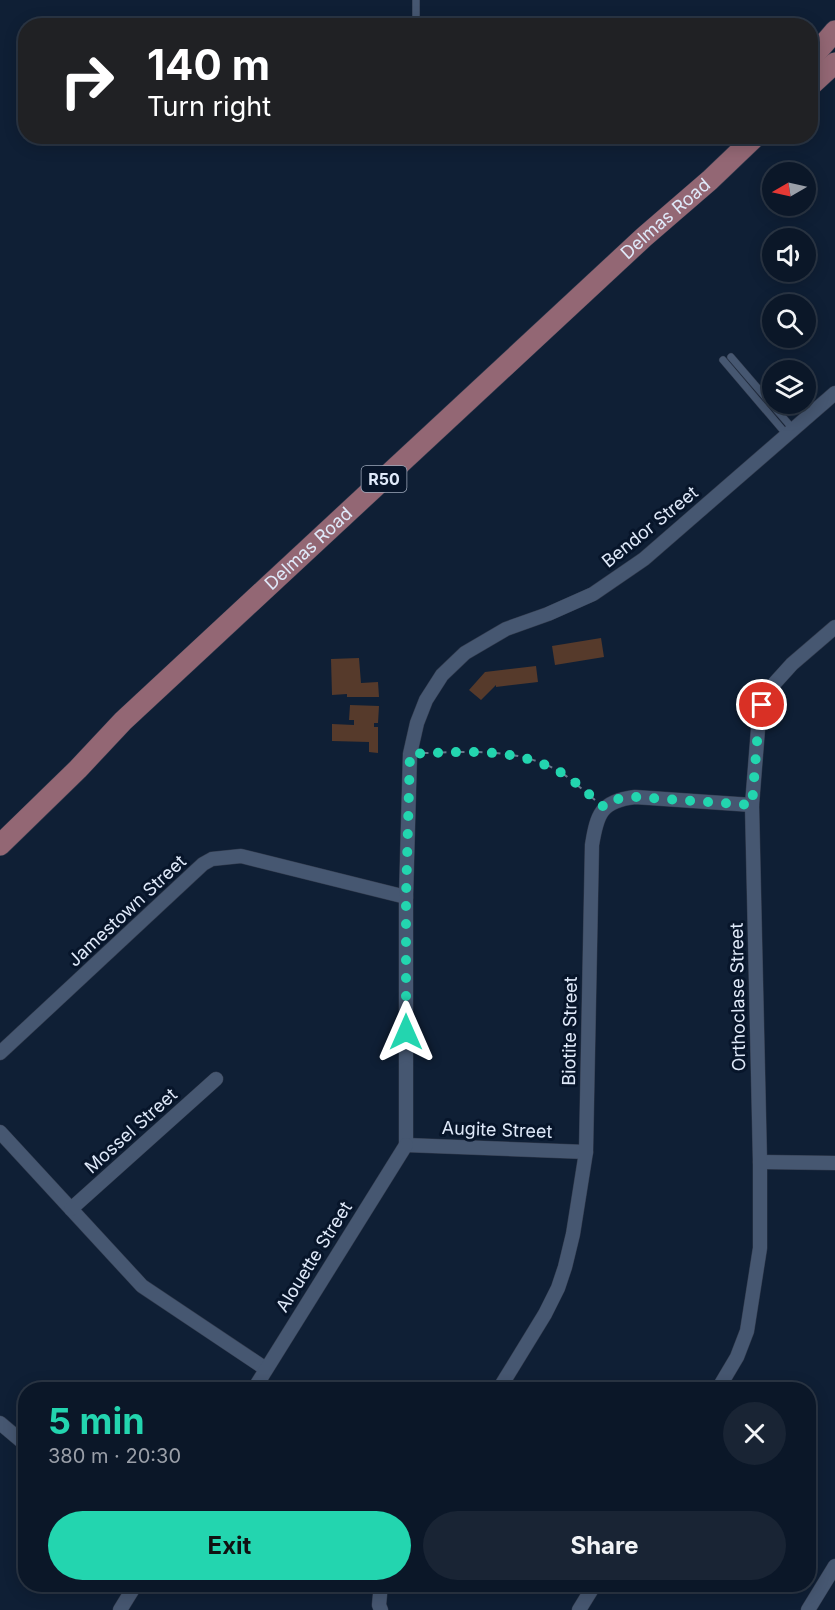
<!DOCTYPE html>
<meta charset="utf-8">
<style>
:root{--surface:#0b1728;--page:#192434;--text:#f1f3f6;--muted:#9a9fa8;--line:#2b3645;--accent:#23d5af}
body{margin:0;font-family:Inter,sans-serif;background:var(--page);color:var(--text);height:100vh;display:flex;flex-direction:column;font-size:22px;white-space:nowrap}
*{box-sizing:border-box;margin:0}
p{font-size:20px;color:var(--muted)}
.icon{flex:none;width:33px;height:33px;fill:none;stroke:currentColor;stroke-width:2;stroke-linecap:round;stroke-linejoin:round}
.map{position:relative;flex:1;overflow:hidden}
.details{position:absolute;left:18px;top:1382px;width:798px;height:210px;display:flex;flex-direction:column;background:var(--surface);border-radius:24px;box-shadow:0 3px 15px #0003,0 0 0 2px var(--line)}
.details>*{flex:none}
.top-card{position:absolute;left:18px;top:18px;width:800px;height:126px;border-radius:24px;box-shadow:0 3px 15px #0003,0 0 0 2px var(--line);background:#202124;color:#fff;overflow:hidden}
.needle{width:39px;rotate:261deg}
.tools{position:absolute;left:762px;top:162px;display:grid;gap:12px}
.tools a{display:grid;place-items:center;width:54px;height:54px;border-radius:50%;background:var(--surface);box-shadow:0 3px 15px #0003,0 0 0 2px var(--line);font-size:30px}
.pin{position:absolute;display:grid;place-items:center;width:51px;height:51px;color:#fff;margin:-26px;border:3px solid #fff;border-radius:50%;box-shadow:0 2px 6px #0007}
.me{position:absolute;width:66px;margin:-33px;rotate:0deg;stroke-linejoin:round;filter:drop-shadow(0 0 4px #0008)}
.turn{display:flex;align-items:center;gap:21px;height:126px;padding:0 30px;font-size:27px}
.turn .icon{width:78px;height:78px;stroke-width:2.5}
.turn b{display:block;font-size:42px;line-height:51px}
.round{display:grid;place-items:center;flex:none;width:63px;height:63px;border-radius:32px;background:var(--page)}
.head{display:flex;align-items:center;justify-content:space-between;height:102px;padding:0 30px}
h1{font-size:36px;font-weight:700;line-height:45px;color:var(--accent)}
.cta{display:flex;gap:12px;margin-top:auto;padding:12px 30px}
.cta a{flex:1;height:69px;border-radius:36px;background:var(--accent);color:#111;font-size:24px;font-weight:700;line-height:69px;text-align:center}
.cta a+a{background:var(--page);color:var(--text)}
.map>svg:first-child{display:block}
.building{fill:#563a2b}
.lines{fill:none;stroke-linecap:round;stroke-linejoin:round}
.service-casing{stroke:#313a4c;stroke-width:8}
.minor-casing{stroke:#313a4c;stroke-width:15}
.primary-casing{stroke:#313a4c;stroke-width:22}
.path{stroke:#69778a;stroke-width:2;stroke-dasharray:4.5 4.5;stroke-linecap:butt}
.service{stroke:#465771;stroke-width:7}
.minor{stroke:#465771;stroke-width:14}
.primary{stroke:#936774;stroke-width:21}
.route{stroke:#23d5af;stroke-width:10;stroke-dasharray:0 18}
.labels{text-anchor:middle;stroke-width:6;stroke-linejoin:round;paint-order:stroke}
.shield{fill:#07152a;stroke:#9ea9bb;stroke-width:1.5}
.shield-label{font-size:16px;font-weight:bold;fill:#dfe9f9}
.street-label{font-size:18px;fill:#dfe9f9;stroke:#07152a}
</style>
<div class="map">
<svg width="835" height="1610" viewBox="0 0 835 1610">
<rect width="100%" height="100%" fill="#0f1f35"/>
<g class="building">
<polygon points="601,638 604,657 555,665 552,646"/>
<polygon points="359,658 361,683 378,682 379,697 347,697 347,694 332,695 331,659"/>
<polygon points="536,666 538,682 496,687 496,685 481,700 469,690 485,672"/>
<polygon points="350,705 379,706 378,723 374,723 374,727 378,727 378,753 369,752 369,742 332,741 332,724 354,725 354,720 349,720"/>
</g>
<g class="lines">
<defs>
<g id="service">
<polyline points="416,26 416,0"/>
<polyline points="414,136 414,142"/>
<polyline points="731,357 793,429"/>
<polyline points="723,360 787,435"/>
</g>
<g id="minor">
<polyline points="0,1053 203,864 212,859 241,856 406,897"/>
<polyline points="0,1132 142,1286 266,1369"/>
<polyline points="406,1145 406,897 410,754 417,723 426,700 442,675 465,653 506,629 548,614 593,594 644,559 835,393"/>
<polyline points="406,1145 586,1152"/>
<polyline points="760,1162 835,1163"/>
<polyline points="71,1209 216,1079"/>
<polyline points="254,1389 406,1145"/>
<path d="M499,1389L545,1314L558,1288L565,1267L573,1234L586,1152L592,845C597,814 601,801 635,797L752,805"/>
<polyline points="718,1389 737,1357 747,1331 760,1248 760,1162 752,805 758,729 762,705 773,685 792,664 835,627"/>
<polyline points="0,1423 26,1445"/>
<polyline points="120,1610 136,1584"/>
<polyline points="381,1610 379,1605 381,1584"/>
<polyline points="579,1610 595,1584"/>
<polyline points="808,1610 835,1566"/>
</g>
<g id="primary">
<polyline points="810,60 835,31"/>
<polyline points="810,86 835,63"/>
<path id="s1" d="M0,845L78,769L123,721L644,237L710,180L756,136"/>
</g>
</defs>
<use href="#service" class="service-casing"/>
<use href="#minor" class="minor-casing"/>
<use href="#primary" class="primary-casing"/>
<path class="path" d="M424,753C471,752 520,747 562,773C573,781 584,791 595,800"/>
<use href="#service" class="service"/>
<use href="#minor" class="minor"/>
<use href="#primary" class="primary"/>
</g>
<g class="lines">
<path class="route" d="M406,1032V897L410,754C463,752 512,746 560,772C576,781 590,796 604,807L618,799L635,797L752,805L758,729L762,705"/>
</g>
<g class="labels">
<rect class="shield" x="361.5" y="466" width="45" height="26" rx="4.5"/>
<g class="shield-label">
<text x="384" y="485">R50</text>
</g>
<g class="street-label">
<text dy="6" stroke="none"><textPath href="#s1" startOffset="914">Delmas Road</textPath></text>
<text transform="translate(650 527) rotate(-39)" y="6">Bendor Street</text>
<text dy="6" stroke="none"><textPath href="#s1" startOffset="428">Delmas Road</textPath></text>
<text transform="translate(127 911) rotate(-43)" y="6">Jamestown Street</text>
<text transform="translate(738 997) rotate(-91)" y="6">Orthoclase Street</text>
<text transform="translate(570 1031) rotate(-89)" y="6">Biotite Street</text>
<text transform="translate(497 1130) rotate(2)" y="6">Augite Street</text>
<text transform="translate(131 1131) rotate(-42)" y="6">Mossel Street</text>
<text transform="translate(314 1257) rotate(-58)" y="6">Alouette Street</text>
</g>
</g>
</svg>
<div class="tools">
<a><svg class="needle" viewBox="-14 -14 28 28"><path d="M0-13l5 13h-10z" fill="#e53935"/><path d="M0 13l5-13h-10z" fill="#9a9fa8"/></svg></a>
<a><svg class="icon" aria-label="sound" viewBox="0 0 24 24"><path d="M4 9h4l5-4v14l-5-4H4zM17 9q2 3 0 6"/></svg></a>
<a><svg class="icon" aria-label="search" viewBox="0 0 24 24"><circle cx="10" cy="10" r="6"/><path d="M15 15l6 6"/></svg></a>
<a><svg class="icon" aria-label="layers" viewBox="0 0 24 24"><path d="M12 4l9 5-9 5-9-5zM3 14l9 5 9-5"/></svg></a>
</div>
<div class="pin" style="left:762px;top:705px;background:#d93025"><svg class="icon" aria-label="arrive" viewBox="0 0 24 24"><path d="M6 21V4h12l-3 4 3 4H6"/></svg></div>
<svg class="me" style="left:406px;top:1032px" viewBox="-20 -20 40 40"><path d="M0-17L14 15 0 8-14 15z" fill="#23d5af" stroke="#fff" stroke-width="4"/></svg>
<div class="top-card">
<div class="turn"><svg class="icon" aria-label="right" viewBox="0 0 24 24"><path d="M7 20v-9h11M14 6l5 5-5 5"/></svg><div><b>140 m</b>Turn right</div></div>
</div>
<section class="details">
<div class="head"><div><h1>5 min</h1><p>380 m · 20:30</p></div><a class="round"><svg class="icon" aria-label="close" viewBox="0 0 24 24"><path d="M6 6l12 12M18 6L6 18"/></svg></a></div>
<div class="cta"><a>Exit</a><a>Share</a></div>
</section>
</div>
